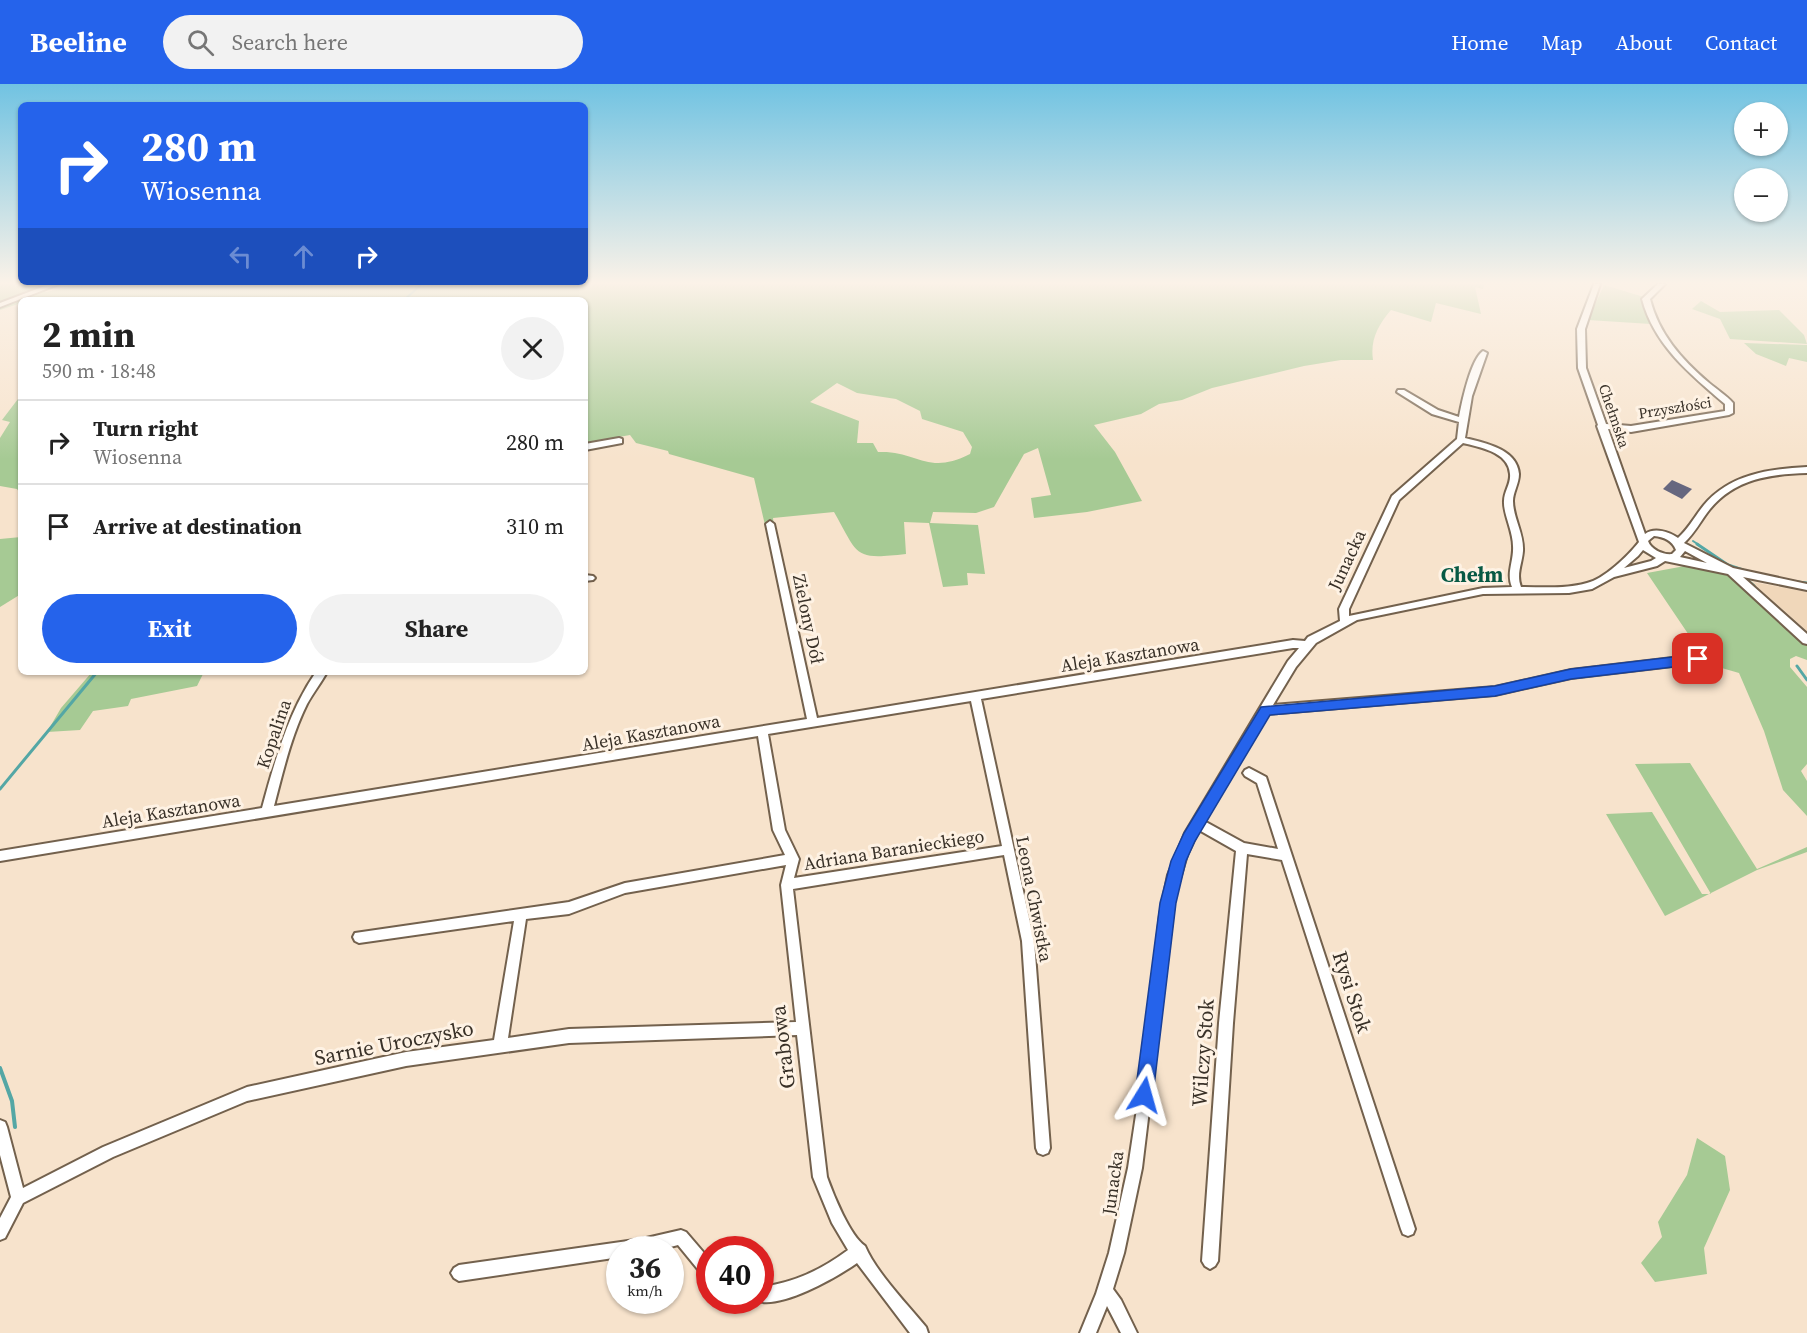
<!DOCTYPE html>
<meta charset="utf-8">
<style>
:root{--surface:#fff;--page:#f2f2f2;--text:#222;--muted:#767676;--line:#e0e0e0;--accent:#2563eb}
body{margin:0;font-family:"Source Serif 4",serif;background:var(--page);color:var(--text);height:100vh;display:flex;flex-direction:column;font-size:22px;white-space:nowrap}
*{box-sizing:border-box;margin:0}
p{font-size:20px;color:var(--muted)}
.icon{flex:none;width:33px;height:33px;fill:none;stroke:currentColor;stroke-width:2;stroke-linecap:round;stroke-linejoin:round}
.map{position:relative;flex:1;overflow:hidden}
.details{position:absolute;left:18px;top:213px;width:570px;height:378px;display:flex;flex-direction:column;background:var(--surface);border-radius:9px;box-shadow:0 2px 4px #0004}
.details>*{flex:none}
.banner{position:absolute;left:18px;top:18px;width:570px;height:183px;border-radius:9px;box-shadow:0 2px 4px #0004;background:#2563eb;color:#fff;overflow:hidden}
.tools{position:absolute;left:1734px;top:18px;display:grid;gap:12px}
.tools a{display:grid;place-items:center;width:54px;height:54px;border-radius:50%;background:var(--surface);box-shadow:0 2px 4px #0004;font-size:30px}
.speed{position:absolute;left:606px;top:1152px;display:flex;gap:12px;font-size:30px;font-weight:700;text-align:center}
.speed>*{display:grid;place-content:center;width:78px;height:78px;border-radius:50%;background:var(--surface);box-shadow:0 2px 4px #0004;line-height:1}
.speed small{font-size:15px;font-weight:400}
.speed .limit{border:9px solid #d22;background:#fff;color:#111}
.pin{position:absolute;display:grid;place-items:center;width:51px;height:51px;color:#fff;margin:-26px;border-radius:12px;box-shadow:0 3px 9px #0006}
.me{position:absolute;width:66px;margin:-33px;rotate:8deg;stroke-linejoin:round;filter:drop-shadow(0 0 4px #0008)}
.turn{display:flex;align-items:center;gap:21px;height:126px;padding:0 24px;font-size:27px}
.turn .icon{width:78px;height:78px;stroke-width:2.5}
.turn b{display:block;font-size:42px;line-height:51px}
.lanes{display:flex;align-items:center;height:57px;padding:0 24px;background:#0003;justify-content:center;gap:30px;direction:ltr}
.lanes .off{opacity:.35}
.round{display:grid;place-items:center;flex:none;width:63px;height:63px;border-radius:32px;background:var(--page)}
.overview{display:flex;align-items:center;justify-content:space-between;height:102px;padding:0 24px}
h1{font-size:36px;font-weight:700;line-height:45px}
.button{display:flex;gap:12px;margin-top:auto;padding:12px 24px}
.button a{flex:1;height:69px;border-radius:36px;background:var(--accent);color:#fff;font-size:24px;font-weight:700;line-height:69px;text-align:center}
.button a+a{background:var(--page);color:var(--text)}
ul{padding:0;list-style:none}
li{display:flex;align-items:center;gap:18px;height:84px;padding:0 24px;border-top:2px solid var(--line)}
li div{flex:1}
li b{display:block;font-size:22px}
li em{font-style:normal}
header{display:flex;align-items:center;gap:36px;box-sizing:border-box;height:84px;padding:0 30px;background:var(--accent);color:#fff}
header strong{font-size:28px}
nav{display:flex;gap:33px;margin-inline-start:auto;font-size:21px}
.search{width:420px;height:54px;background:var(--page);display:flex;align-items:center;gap:15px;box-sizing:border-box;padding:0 21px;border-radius:33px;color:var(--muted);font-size:22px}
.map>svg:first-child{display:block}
.built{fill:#f0d7ba}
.green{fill:#a6ca94;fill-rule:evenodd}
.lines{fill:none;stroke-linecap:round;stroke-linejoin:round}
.stream-far2{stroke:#54a7a5;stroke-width:2}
.stream-far1{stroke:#54a7a5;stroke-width:3}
.stream{stroke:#54a7a5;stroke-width:4}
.building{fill:#66677f}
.minor-casing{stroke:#73614d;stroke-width:4}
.minor{fill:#fff;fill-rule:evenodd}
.route{fill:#2563eb;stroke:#184099;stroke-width:1.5}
.labels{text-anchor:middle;stroke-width:6;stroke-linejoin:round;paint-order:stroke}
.far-street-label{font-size:15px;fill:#393128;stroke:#fef2e4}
.street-label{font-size:18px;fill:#393128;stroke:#fef2e4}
.quarter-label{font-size:21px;font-weight:bold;fill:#075944;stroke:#fef2e4}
.near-street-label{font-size:21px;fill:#393128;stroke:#fef2e4}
</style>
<header>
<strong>Beeline</strong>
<div class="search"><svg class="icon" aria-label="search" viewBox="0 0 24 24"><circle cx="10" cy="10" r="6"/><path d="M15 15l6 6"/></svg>Search here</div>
<nav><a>Home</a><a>Map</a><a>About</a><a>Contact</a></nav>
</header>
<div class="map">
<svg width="1807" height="1249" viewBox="0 0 1807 1249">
<rect width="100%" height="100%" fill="#f7e3cc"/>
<polygon class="built" points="1752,498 1807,508 1807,547"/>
<g class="green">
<path d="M0,200H43L39,202L46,208L85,200H1484L1483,205L1475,203L1481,230L1436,219L1431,238L1391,226C1378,241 1370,256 1373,276H1341L1304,282L1212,304L1182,316L1159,320L1141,330L1094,341L1115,368L1142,417L1087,428L1034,434L1031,414L1051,411L1038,364L1024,370L994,423L976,429L933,428L930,439L978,441L985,490L967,489L968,501L943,503L929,439L904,438L906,470C853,476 859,472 834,428L773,434L774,442L765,441L754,394L669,370L668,367L636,359L630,351L585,359V216H21V219L0,226ZM837,299L857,309L896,315L920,327L922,335L963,348L972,363L970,370C927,392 917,366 878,368L873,359H857L859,337L810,318Z"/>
<polygon points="1604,201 1644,213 1646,231 1651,240 1588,236"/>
<polygon points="1701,217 1720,228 1779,226 1804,251 1807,260 1730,255 1720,235 1692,225"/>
<polygon points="1744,259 1807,261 1807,278 1789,274 1786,282 1756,270"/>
<polygon points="21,311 21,411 17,405 0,402 0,354 10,338 2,336"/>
<polygon points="21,453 21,510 0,523 0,455"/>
<polygon points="1685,482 1724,488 1807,560 1807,576 1796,572 1790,575 1790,583 1807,603 1807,680 1801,687 1807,697 1807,732 1783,706 1764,647 1739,589 1701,578 1696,572 1699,566 1647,489"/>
<polygon points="92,588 204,588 197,602 131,615 128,622 93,627 80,646 47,648 61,624"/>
<polygon points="1690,679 1757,785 1807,763 1807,768 1757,786 1665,832 1606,730 1652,728 1702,810 1711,810 1635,680"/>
<polygon points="1697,1054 1725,1072 1730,1106 1704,1164 1707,1190 1655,1198 1641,1179 1662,1153 1658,1138 1687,1091"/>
</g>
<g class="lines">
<g class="stream-far2">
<polyline points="404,216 422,200"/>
<polyline points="1693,457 1699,461"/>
</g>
<g class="stream-far1">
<polyline points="1697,460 1728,481 1743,486"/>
<polyline points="1746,495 1754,502"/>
<polyline points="1797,498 1807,499"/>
<polyline points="1797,582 1807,596"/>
<polyline points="0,705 97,588"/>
</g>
<polyline class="stream" points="0,984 12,1017 15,1043"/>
</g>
<polygon class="building" points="1672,396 1692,405 1682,415 1663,405"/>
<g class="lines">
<defs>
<g id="minor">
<polygon points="50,200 59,200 0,223 0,219"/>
<path d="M1594,200H1600L1585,245L1586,284L1606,340L1631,342L1725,327V320C1690,290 1654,261 1642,215L1658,200H1665L1650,215C1659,250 1681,275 1708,298C1716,305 1726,311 1733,319V329L1729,331L1631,348L1608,345L1645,450C1655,443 1669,448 1678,454C1689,444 1695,432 1704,421C1730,390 1769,385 1807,383V389C1770,390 1735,395 1710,425C1701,436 1695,449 1684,459L1733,484L1807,500V506L1743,493L1807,550V560L1803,559L1728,490L1665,477L1657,482L1614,493L1592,505L1569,509L1483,510L1357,536L1316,559L1296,583L1273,621L1495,603L1571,586L1698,571L1703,575L1698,579L1571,594L1495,611L1268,630L1204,737L1244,759L1278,765L1257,699L1245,692L1243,689L1245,686L1249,684L1266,693L1415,1145L1413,1150L1408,1152L1403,1150L1401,1145L1282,776L1247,770L1233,939L1218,1177L1215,1182L1210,1185L1205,1182L1202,1177L1219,939L1236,767L1199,746L1187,771L1175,811L1142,1084L1124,1169L1113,1205L1121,1216L1137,1249H1121L1107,1222L1096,1249H1080L1096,1210L1109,1169L1128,1084L1141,998L1160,831L1168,791L1185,749L1288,577L1299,564H1293L981,615L1034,857L1050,1064L1048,1069L1043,1071L1038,1069L1036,1064L1022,857L1004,771L793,805L827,1093C833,1110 850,1152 865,1162C876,1188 907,1220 926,1243L928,1249H910L857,1179C837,1193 779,1227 755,1216H760V1203C794,1199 821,1186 848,1166L832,1139L813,1093L797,951L569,959L406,982L247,1017L113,1073L23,1119L5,1154L0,1156V1134L11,1113L0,1071V1036L5,1038L7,1043L23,1104L103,1063L247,1003L406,968L494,956L514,837L359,859L355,857L353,853L355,849L569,818L625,799L785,771L773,746L758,652L0,777V767L262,724C275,676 288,629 316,588H327C321,599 313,609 307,620C291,652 283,688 274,722L807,635L766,440L770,437L774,440L817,634L1293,556L1305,557L1308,553L1340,537L1339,525L1392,412L1457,355L1459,338L1432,330L1397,308L1398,306H1404L1438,326L1459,333C1462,317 1471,275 1483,267L1487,269L1472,312L1465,354C1485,359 1517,365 1519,390C1519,400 1513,408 1513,417C1513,434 1524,449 1523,467C1522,480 1516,490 1521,503C1543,503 1566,505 1587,499C1604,495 1628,472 1639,458L1597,342L1598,341L1578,284L1577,245ZM1463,359C1479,363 1509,368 1510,390C1511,400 1504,407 1504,417C1503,429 1513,447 1513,462C1514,477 1506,489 1512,503L1483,504L1349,532V525L1399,416ZM1654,452C1664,453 1672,456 1676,466L1672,470C1664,471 1651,466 1648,457ZM1643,466L1656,474L1651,477L1624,484L1638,472ZM1685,467L1707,479L1680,473ZM971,617L1002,762L794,794L799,775L785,746L768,650ZM786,781L781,801L796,938L569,945L508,954L526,835L569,830L625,809Z"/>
<polygon points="619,354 622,355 622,359 585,366 585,360"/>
<polygon points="585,491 593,492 595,494 593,496 585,497"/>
<polygon points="681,1146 686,1148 710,1176 710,1196 705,1194 678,1161 659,1166 620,1166 620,1173 459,1197 454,1194 451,1189 454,1184 459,1181 642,1155"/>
</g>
</defs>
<use href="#minor" class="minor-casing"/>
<use href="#minor" class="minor"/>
</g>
<linearGradient id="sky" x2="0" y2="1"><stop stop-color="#71c3e2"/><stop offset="0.53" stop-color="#fbf2e8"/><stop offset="1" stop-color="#fbf2e8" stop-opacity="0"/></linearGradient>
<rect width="1807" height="375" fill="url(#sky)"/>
<polygon class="route" points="1698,570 1704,575 1698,580 1571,595 1495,612 1270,631 1195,757 1186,777 1176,819 1153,1011 1150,1018 1144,1020 1138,1018 1135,1011 1160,819 1171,777 1184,749 1261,623 1495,602 1571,585"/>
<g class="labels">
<g class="far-street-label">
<text transform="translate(1675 324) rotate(-9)" y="5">Przyszłości</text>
<text transform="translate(1614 332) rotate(71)" y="5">Chełmska</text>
</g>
<g class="street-label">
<text transform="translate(1347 476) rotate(-65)" y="6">Junacka</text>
<text transform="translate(808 535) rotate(78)" y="6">Zielony Dół</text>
<text transform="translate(1130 571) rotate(-9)" y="6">Aleja Kasztanowa</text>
<text transform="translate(651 649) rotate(-10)" y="6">Aleja Kasztanowa</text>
<text transform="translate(274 650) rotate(-71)" y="6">Kopalina</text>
<text transform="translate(171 727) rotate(-9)" y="6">Aleja Kasztanowa</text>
<text transform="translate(894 766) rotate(-9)" y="6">Adriana Baranieckiego</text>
<text transform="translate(1034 815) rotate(79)" y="6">Leona Chwistka</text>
<text transform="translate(1113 1099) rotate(-82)" y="6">Junacka</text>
</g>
<g class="quarter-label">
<text x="1472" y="498">Chełm</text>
</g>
<g class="near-street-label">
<text transform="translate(1352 908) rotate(72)" y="7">Rysi Stok</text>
<text transform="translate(394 959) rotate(-11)" y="7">Sarnie Uroczysko</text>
<text transform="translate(783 963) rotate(-97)" y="7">Grabowa</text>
<text transform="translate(1203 969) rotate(-86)" y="7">Wilczy Stok</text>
</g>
</g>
</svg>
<div class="tools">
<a>+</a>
<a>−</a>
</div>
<div class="speed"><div>36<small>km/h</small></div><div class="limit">40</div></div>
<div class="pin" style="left:1698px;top:575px;background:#d93025"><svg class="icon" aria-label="arrive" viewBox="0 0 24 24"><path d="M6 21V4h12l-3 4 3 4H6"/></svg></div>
<svg class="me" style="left:1144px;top:1011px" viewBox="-20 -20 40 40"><path d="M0-17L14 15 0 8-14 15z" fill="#2563eb" stroke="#fff" stroke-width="4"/></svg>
<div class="banner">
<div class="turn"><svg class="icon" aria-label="right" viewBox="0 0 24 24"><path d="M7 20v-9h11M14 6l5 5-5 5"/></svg><div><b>280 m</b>Wiosenna</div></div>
<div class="lanes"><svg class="icon off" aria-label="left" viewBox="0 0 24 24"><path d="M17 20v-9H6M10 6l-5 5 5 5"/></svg><svg class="icon off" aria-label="ahead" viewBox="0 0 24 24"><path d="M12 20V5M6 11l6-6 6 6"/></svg><svg class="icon" aria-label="right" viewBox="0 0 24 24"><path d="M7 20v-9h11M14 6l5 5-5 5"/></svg></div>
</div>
<section class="details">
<div class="overview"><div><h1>2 min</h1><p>590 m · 18:48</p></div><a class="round"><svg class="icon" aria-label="close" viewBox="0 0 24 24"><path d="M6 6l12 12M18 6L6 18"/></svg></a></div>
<ul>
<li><svg class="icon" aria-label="right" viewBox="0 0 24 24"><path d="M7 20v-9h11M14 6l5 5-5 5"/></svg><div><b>Turn right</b><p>Wiosenna</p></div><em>280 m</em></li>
<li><svg class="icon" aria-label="arrive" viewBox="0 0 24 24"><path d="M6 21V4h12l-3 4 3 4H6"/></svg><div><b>Arrive at destination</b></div><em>310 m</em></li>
</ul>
<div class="button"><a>Exit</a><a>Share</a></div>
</section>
</div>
